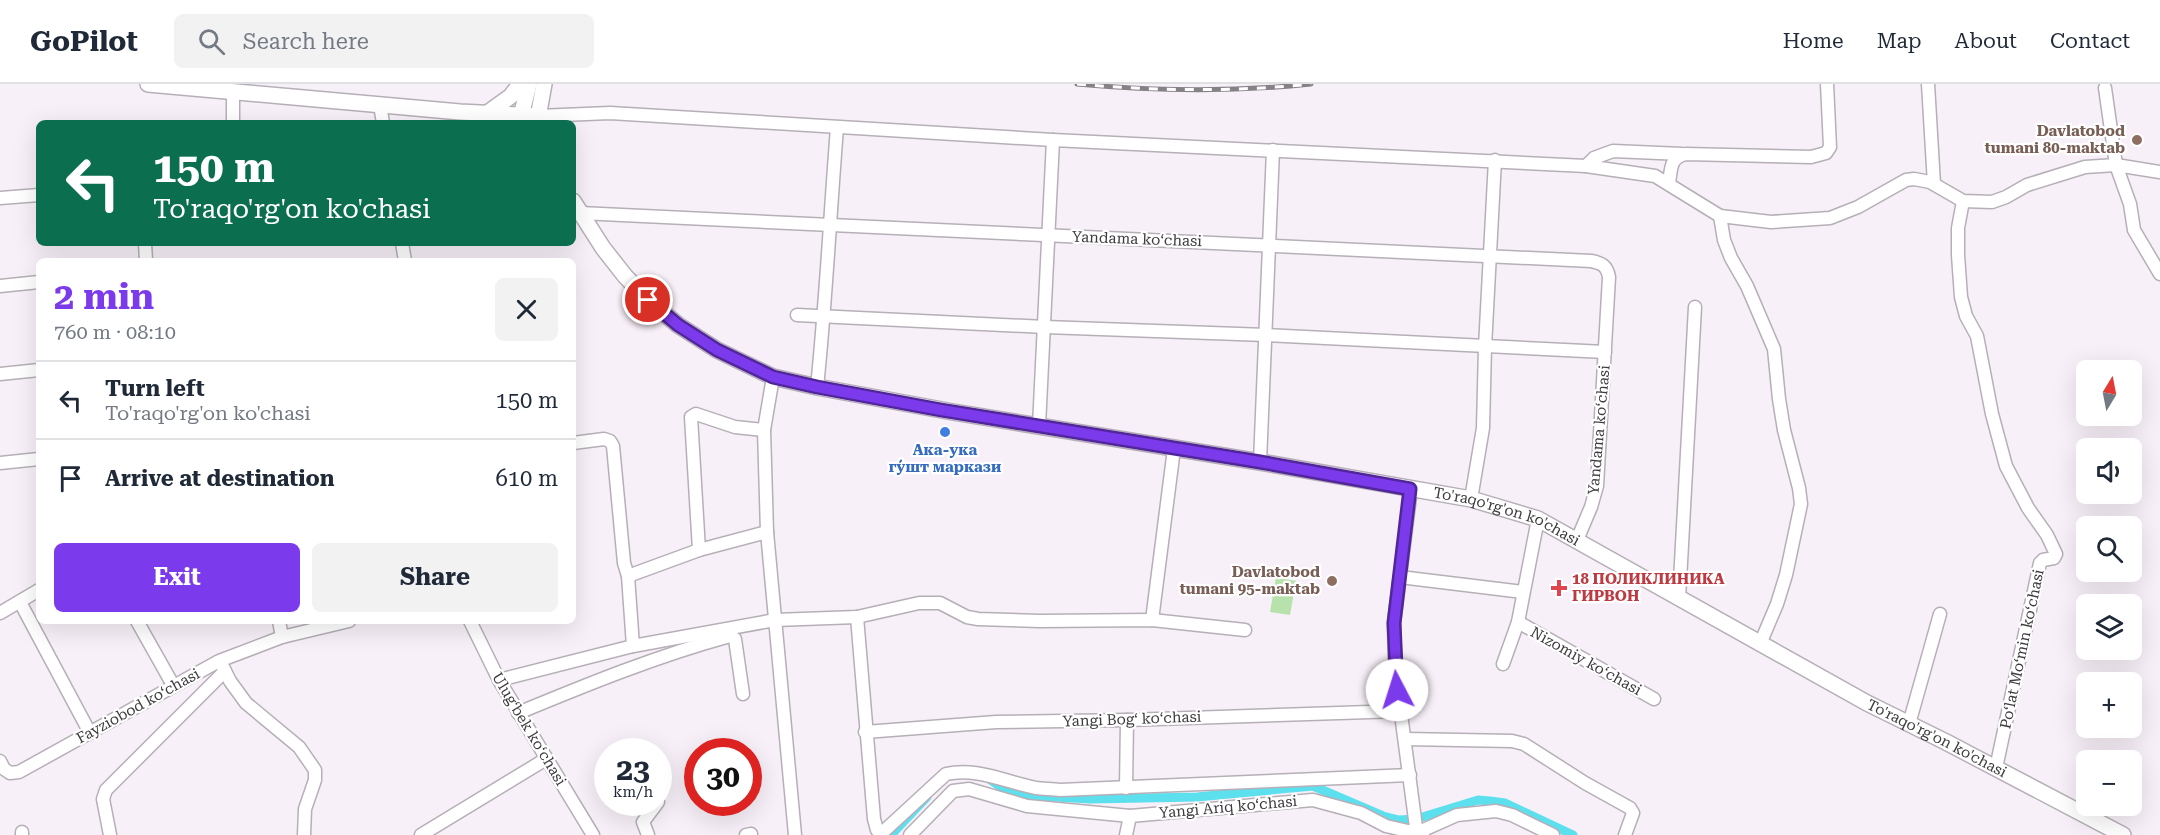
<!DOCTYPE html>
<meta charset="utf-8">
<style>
:root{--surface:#fff;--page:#f2f2f3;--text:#1f2937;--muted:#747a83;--line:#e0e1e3;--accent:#7c3aed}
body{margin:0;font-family:"Roboto Serif",serif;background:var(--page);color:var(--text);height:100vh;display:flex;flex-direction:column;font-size:22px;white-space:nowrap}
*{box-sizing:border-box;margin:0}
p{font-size:20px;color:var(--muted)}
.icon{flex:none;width:33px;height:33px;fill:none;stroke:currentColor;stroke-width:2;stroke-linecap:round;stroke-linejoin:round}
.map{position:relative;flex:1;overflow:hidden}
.side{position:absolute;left:36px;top:174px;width:540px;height:366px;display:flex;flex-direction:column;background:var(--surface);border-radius:9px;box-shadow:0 6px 24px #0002}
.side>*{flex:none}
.guide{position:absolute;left:36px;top:36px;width:540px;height:126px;border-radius:9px;box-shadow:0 6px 24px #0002;background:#0b6e4f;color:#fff;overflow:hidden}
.needle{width:39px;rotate:10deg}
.controls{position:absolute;left:2076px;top:276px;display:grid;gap:12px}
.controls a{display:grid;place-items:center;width:66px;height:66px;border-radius:9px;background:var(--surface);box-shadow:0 6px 24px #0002;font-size:30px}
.speed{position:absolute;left:594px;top:654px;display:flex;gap:12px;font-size:30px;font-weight:700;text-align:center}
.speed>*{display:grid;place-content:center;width:78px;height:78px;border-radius:50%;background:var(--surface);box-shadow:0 6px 24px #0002;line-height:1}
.speed small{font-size:15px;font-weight:400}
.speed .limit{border:9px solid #d22;background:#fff;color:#111}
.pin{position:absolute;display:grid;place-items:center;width:51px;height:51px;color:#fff;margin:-26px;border:3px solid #fff;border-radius:50%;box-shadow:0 2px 6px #0007}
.me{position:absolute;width:66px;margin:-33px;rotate:355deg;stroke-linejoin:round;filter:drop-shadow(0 0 4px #0008)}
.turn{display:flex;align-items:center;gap:21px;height:126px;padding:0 18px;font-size:27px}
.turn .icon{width:78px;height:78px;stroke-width:2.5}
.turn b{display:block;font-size:42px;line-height:51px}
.round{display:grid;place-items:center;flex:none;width:63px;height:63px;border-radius:9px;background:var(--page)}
.overview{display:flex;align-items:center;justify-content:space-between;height:102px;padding:0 18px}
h1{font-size:36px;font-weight:700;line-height:45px;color:var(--accent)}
.cta{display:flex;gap:12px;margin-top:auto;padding:12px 18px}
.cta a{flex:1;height:69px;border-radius:9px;background:var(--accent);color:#fff;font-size:24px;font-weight:700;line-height:69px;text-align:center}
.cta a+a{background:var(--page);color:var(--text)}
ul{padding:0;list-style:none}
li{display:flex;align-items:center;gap:18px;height:78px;padding:0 18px;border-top:2px solid var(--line)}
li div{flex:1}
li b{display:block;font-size:22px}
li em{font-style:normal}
header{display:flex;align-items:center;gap:36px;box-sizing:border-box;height:84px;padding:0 30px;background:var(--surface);border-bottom:2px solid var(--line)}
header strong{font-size:28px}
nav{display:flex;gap:33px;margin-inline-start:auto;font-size:21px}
.search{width:420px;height:54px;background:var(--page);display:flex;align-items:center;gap:15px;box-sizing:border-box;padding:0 21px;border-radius:9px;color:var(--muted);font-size:22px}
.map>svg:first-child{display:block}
.green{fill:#b7e2ab}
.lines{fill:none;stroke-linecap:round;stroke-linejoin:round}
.canal{stroke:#5de0ed;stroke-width:9}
.minor-casing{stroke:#b6afb7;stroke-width:15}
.major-casing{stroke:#b6afb7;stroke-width:18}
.minor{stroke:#fff;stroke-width:12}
.major{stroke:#fff;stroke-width:15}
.rail-casing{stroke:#868186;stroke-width:5}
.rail{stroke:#fff;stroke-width:3;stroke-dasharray:9;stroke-linecap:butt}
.route-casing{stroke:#51269a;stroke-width:15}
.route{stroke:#7c3aed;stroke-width:10}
.education-dot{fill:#8d6e63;stroke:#fff;stroke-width:2}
.shop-dot{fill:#3f7fe0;stroke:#fff;stroke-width:2}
.health-dot{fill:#e0444e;stroke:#fff;stroke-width:2}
.labels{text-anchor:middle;stroke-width:4.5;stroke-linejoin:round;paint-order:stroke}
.education-label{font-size:15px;font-weight:bold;fill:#785e54;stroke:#fff;text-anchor:end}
.street-label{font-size:15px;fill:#3d3a3d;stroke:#fff}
.shop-label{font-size:15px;font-weight:bold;fill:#366cbe;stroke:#fff}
.health-label{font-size:15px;font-weight:bold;fill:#be3a42;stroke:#fff;text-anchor:start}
</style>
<header>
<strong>GoPilot</strong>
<div class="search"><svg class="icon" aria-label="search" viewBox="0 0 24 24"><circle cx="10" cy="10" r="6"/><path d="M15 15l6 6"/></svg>Search here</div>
<nav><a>Home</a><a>Map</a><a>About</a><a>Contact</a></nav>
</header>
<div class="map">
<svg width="2160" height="751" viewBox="0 0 2160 751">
<rect width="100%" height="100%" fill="#f8f0f8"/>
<polygon class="green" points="1276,493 1296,497 1290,531 1270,528"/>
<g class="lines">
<g class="canal">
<polyline points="988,694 1005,706 1019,711 1090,715 1197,713 1313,702 1383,732 1399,736 1416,735 1478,716 1490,717 1505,719 1573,751"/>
<polyline points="891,751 927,713"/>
</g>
<defs>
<g id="minor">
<polyline points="1928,0 1934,100"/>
<polyline points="2105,4 2116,81 2130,120 2134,146 2160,190"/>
<polyline points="233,8 233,39"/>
<polyline points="380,21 383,39"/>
<polyline points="538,32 610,29 1053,56 1586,82 1655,92 1720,132 1771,138 1830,134 1858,123 1906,96 1914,95 1930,98 1963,117 1992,118 2006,113 2027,101 2085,83 2116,81 2160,88"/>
<polyline points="1586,82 1594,74 1613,67 1682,70"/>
<path d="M1669,100C1671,85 1670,73 1686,70L1811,73L1826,69L1830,63L1827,0"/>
<polyline points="0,114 39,111"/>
<polyline points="1963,117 1958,144 1958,171 1961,213 1966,232 1977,252 1992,330 2006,382 2028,424 2047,451 2056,470 2054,474 2043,476 2040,479 1996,684"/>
<path d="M580,129L1591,177C1602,179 1607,182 1609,193L1597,402L1591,423L1577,456"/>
<polyline points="1720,132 1724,156 1731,174 1747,202 1774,265 1779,315 1784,346 1799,404 1801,420 1786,491 1777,520 1760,560"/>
<polyline points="145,159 146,177"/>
<polyline points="402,159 405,177"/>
<polyline points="0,202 39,198"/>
<polyline points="797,231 1045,243 1266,251 1605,268"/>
<polyline points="0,290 39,286"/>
<polyline points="773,293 764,346 767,448 795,751"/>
<path d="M817,303C826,217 830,131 837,44"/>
<polyline points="1039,342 1053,56"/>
<polyline points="573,359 604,355 610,357 613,362 624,479 628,492 633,562"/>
<polyline points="1260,378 1273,66"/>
<polyline points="0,379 39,375"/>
<polyline points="1411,405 1394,539 1395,585 1416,743 1423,751"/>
<polyline points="1471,415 1483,344 1485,263 1495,76"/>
<polyline points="699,466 691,333 696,330 735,343 764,346"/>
<polyline points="628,492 699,466 767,448"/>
<polyline points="1400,493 1523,508"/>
<polyline points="1679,515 1695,223"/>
<polyline points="20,518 90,649"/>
<polyline points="0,529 39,506"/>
<path d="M857,533L874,735L877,746L880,749L883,748L946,690C976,683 1006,698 1036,704C1043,705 1052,705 1060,706L1410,691"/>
<polyline points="1152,536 1174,365"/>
<polyline points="137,537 173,601"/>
<polyline points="279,537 282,553"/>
<polyline points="470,537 499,596 593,751"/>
<polyline points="1518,538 1654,615"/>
<polyline points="1503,580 1518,538 1538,435"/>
<polyline points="222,581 230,597 246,619 299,663 315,686 315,696 305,725 304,751"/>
<polyline points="499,596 633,562 775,536 857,533 919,519 940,519 967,533 978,535 1040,537 1152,536 1245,546"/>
<path d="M518,629C588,600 657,572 730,552L735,555L743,610"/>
<polyline points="1909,640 1940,530"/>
<polyline points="865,648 996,638 1127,636 1400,627"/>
<polyline points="1405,655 1512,657 1524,660 1585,699 1630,724 1633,729 1625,751"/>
<polyline points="0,677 4,685 10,689 19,688 219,577 282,553 349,537"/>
<polyline points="1126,704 1127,636"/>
<polyline points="22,751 22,748"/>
<polyline points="110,751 103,715 106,706 225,587"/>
<polyline points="421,751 546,675"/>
<polyline points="648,751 643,738 658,718"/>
<polyline points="746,751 751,750"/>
<polyline points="910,751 953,707 969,705 1027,722 1130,732 1313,716 1361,729 1386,742 1408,747 1421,747 1457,731 1496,727 1512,731 1553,751"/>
<polyline points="1126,751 1130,732"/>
</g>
<g id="major">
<polyline points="148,0 460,28 538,32"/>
<polyline points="486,30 511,12 520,0"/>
<polyline points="526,39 521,32 529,0"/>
<polyline points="537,39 544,0"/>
<path id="s1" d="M573,117L603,164L625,192L648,216L678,241L717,266L773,293L817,303L953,328L1260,378L1471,415L1538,435L1867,619L1946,658L2123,751"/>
</g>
</defs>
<use href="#minor" class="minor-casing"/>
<use href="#major" class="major-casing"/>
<use href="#minor" class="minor"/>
<use href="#major" class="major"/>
<defs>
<path id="rail" d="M1077,0C1154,7 1234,8 1311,0"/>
</defs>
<use href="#rail" class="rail-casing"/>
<use href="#rail" class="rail"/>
</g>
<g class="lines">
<defs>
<polyline id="route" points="648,216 678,241 717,266 773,293 817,303 941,326 1260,378 1410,405 1394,539 1397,606"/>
</defs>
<use href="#route" class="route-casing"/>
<use href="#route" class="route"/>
</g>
<g class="education-dot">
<circle cx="2137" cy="56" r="6"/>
<circle cx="1332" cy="497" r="6"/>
</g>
<circle class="shop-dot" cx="945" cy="348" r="6"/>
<path class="health-dot" d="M1556 495h6v6h6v6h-6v6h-6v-6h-6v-6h6z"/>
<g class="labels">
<g class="education-label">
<text x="2125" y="52">Davlatobod<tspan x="2125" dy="17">tumani 80-maktab</tspan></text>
<text x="1320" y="493">Davlatobod<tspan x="1320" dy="17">tumani 95-maktab</tspan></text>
</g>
<g class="street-label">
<text transform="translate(1137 155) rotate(2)" y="5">Yandama koʻchasi</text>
<text transform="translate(1599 346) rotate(-85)" y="5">Yandama koʻchasi</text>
<text dy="5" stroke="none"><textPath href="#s1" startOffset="1020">To'raqo'rg'on ko'chasi</textPath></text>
<text transform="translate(2022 565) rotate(-78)" y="5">Poʻlat Moʻmin koʻchasi</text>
<text transform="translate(1586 577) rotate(29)" y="5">Nizomiy koʻchasi</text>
<text transform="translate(138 622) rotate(-29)" y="5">Fayziobod koʻchasi</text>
<text transform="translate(1132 635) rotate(-2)" y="5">Yangi Bogʻ koʻchasi</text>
<text transform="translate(529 645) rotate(59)" y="5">Ulugʻbek koʻchasi</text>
<text dy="5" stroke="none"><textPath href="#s1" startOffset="1506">To'raqo'rg'on ko'chasi</textPath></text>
<text transform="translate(1228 723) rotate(-5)" y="5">Yangi Ariq koʻchasi</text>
</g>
<g class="shop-label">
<text x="945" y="371">Ака-ука<tspan x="945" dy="17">гу́шт маркази</tspan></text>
</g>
<g class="health-label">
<text x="1572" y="500">18 ПОЛИКЛИНИКА<tspan x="1572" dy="17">ГИРВОН</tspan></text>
</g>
</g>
</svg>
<div class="controls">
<a><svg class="needle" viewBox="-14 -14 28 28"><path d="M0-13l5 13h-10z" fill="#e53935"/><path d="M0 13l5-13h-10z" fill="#747a83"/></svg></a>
<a><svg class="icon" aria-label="sound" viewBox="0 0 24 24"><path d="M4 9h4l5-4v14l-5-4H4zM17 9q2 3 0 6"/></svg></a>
<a><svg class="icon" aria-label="search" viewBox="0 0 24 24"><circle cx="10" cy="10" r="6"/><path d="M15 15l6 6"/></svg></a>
<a><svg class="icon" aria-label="layers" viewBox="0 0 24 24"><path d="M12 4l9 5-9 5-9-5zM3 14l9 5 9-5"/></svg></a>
<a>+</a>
<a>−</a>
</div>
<div class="speed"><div>23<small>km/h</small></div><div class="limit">30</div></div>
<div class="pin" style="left:648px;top:216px;background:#d93025"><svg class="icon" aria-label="arrive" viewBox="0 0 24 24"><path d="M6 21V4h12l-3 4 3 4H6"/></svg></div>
<svg class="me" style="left:1397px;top:606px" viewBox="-20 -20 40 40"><circle r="19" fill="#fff"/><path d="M0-13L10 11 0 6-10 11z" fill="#7c3aed"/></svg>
<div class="guide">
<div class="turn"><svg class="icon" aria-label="left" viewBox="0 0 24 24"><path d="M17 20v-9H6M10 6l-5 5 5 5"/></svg><div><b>150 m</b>To'raqo'rg'on ko'chasi</div></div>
</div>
<section class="side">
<div class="overview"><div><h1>2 min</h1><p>760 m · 08:10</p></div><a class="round"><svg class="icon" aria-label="close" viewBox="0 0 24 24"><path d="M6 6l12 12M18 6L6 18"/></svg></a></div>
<ul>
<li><svg class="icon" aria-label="left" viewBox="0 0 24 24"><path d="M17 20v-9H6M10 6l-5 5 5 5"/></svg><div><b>Turn left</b><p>To'raqo'rg'on ko'chasi</p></div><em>150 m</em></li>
<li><svg class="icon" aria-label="arrive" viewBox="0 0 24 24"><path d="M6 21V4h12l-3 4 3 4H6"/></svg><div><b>Arrive at destination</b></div><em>610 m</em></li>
</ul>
<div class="cta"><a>Exit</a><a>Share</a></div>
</section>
</div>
